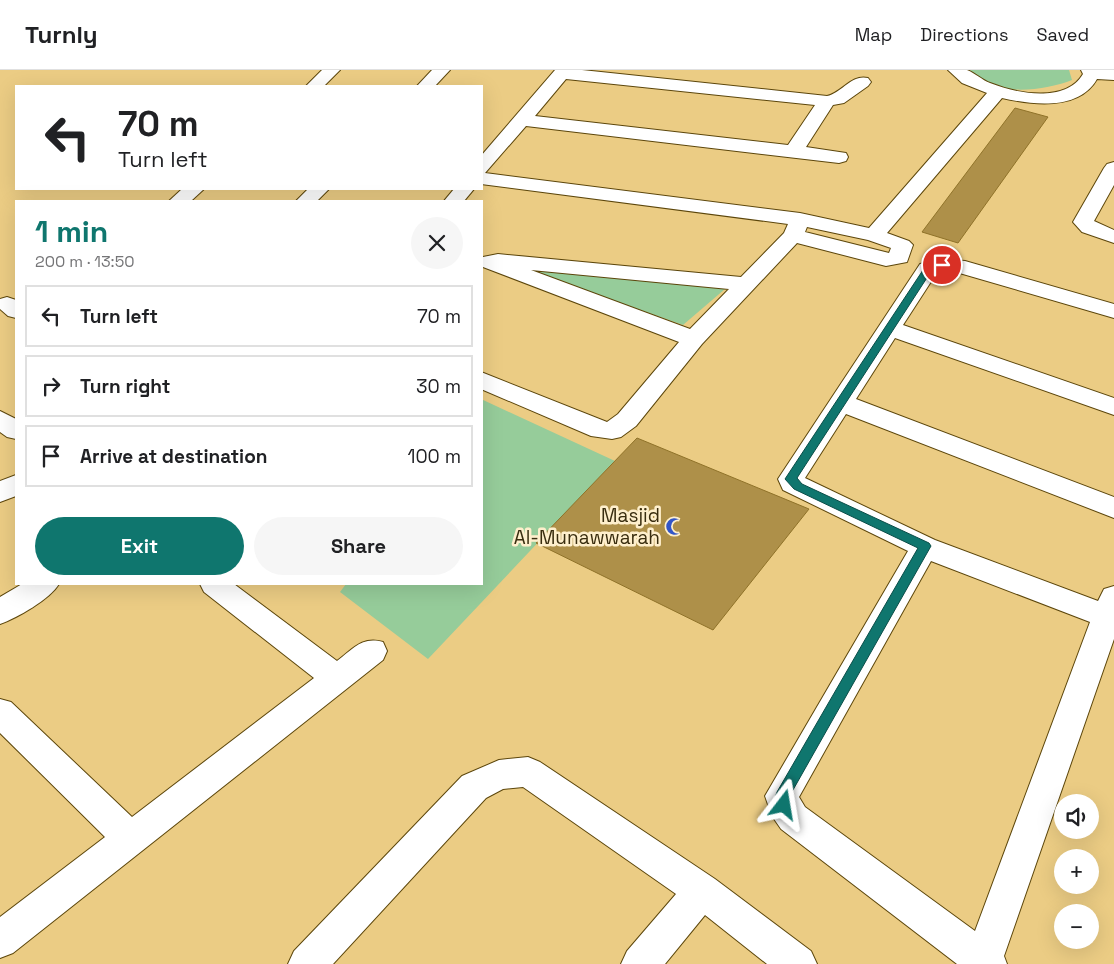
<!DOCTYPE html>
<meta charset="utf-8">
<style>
:root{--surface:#fff;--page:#f6f6f6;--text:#202124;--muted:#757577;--line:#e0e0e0;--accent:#0f766e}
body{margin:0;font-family:"Space Grotesk",sans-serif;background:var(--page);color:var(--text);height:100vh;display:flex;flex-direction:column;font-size:19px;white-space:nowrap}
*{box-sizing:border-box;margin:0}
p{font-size:16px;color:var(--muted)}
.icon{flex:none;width:28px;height:28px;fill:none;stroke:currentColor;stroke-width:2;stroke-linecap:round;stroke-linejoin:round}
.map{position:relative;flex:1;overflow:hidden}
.sheet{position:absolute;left:15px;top:130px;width:468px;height:385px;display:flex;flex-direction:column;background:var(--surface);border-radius:0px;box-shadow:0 5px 20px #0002}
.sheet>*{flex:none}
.guide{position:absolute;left:15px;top:15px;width:468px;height:105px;border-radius:0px;box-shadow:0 5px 20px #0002;background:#fff;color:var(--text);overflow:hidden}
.tools{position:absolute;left:1054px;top:724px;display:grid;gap:10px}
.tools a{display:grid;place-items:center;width:45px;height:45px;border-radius:50%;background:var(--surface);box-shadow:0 5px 20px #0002;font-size:25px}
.pin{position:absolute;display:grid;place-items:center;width:42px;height:42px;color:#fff;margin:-21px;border:2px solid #fff;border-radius:50%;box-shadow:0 1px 5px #0007}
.me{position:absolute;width:55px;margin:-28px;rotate:14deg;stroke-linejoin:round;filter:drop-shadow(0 0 4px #0008)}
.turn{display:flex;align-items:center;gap:18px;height:105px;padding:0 20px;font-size:22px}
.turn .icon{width:65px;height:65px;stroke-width:2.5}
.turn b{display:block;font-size:35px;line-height:42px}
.round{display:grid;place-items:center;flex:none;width:52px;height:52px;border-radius:26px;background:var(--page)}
.summary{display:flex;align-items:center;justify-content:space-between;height:85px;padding:0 20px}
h1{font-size:30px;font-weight:600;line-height:38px;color:var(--accent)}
.button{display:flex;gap:10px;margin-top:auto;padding:10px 20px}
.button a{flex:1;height:58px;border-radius:30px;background:var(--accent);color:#fff;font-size:20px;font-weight:600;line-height:58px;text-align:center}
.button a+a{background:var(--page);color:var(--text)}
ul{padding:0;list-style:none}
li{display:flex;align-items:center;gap:15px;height:62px;margin:0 10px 8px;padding:0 10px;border:2px solid var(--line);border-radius:0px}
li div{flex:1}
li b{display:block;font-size:19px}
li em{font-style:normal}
header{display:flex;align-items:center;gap:30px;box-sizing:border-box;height:70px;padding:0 25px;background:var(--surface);border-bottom:1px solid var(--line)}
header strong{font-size:24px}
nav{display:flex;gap:28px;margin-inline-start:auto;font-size:18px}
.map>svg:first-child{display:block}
.green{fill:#96cc9a}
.building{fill:#ae9049;stroke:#8f7229}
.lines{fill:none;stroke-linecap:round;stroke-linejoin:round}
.street-casing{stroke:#5c460b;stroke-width:2}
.street{fill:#fff;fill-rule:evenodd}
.route{fill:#0f766e;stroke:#0a4d48}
.labels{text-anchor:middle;stroke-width:5;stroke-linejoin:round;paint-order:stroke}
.poi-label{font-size:19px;fill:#392d0f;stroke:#feefcc;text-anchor:end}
</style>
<header>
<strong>Turnly</strong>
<nav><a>Map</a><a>Directions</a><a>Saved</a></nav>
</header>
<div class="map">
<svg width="1114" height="894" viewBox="0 0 1114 894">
<rect width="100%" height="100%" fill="#ebcc84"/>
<g class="green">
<path d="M970,0H1069L1072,10C1045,21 989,28 970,0Z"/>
<polygon points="521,198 725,219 683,255"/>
<polygon points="481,329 615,391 428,589 340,522 346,514 481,514"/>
</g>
<g class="building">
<polygon points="1015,38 1048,47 958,173 922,162"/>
<polygon points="637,368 809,439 713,560 536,473"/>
</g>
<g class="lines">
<defs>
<g id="street">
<polygon points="322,0 340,0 324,16 306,16"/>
<polygon points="432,0 450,0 435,16 417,16"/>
<path d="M555,0H582L827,26C842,23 851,4 868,8L871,12L868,16L844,33L833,35L806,77L846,83L848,87L846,91L839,93L526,56L485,103L800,143L869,158L987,23L962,13L948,0C953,0 962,0 967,0C975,3 982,10 990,13C1017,24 1066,33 1083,4L1081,0H1114V10L1097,9C1079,41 1033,35 1002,28L887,163L909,171L913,175L907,192L886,196L797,173L702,274L636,356L621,367L612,369L591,366L481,319V302L607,352L618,344L679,272L483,197L481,193L483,187L498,184L741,207L784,163L788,154L481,114V86ZM566,9L815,35L788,75L535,46ZM807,157L868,170L891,178L889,183L805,162ZM531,200L729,219L690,259Z"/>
<polygon points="1114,92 1114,115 1094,151 1114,160 1114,173 1082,162 1073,152 1104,98 1107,94"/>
<polygon points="182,119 204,119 191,131 169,131"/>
<polygon points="308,119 329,119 317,131 296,131"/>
<polygon points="454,119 474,119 464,131 444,131"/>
<path d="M942,189L965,191L1114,234V248L956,202L936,204L903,255L1114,328V345L895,268L856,329L1114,427V448L846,344L805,408L935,470L1098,531L1104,519L1114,516V569L1004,886L1007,894H957L781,759L772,746L765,726L908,481L783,420L778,409L920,194ZM931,491L1090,552L975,861L805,737L799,727Z"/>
<polygon points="7,227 16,230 16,248 8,246 0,239 0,229"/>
<polygon points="0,341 16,349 16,369 7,367 0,362"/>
<polygon points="16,405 16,426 0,432 0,411"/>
<path d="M22,514H59C50,529 17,548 0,554V527Z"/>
<path d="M200,514H234L337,591C353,579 362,566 383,572L387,581L383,590L13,883L0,888V847L105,767L0,663V629L11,632L132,747L314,608L204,522Z"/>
<polygon points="528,687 540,692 715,809 811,881 817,894 767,894 705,845 665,894 621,894 627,881 676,824 523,717 503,719 486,728 333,894 288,894 294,881 462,706 499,690"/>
</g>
</defs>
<use href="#street" class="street-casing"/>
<use href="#street" class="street"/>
</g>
<path class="route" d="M942,192L946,195L932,200L797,408L802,414L929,473L931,476L789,727L791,735L789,740L784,742L779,740C776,734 774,728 777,722L918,478L794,419L785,409L925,197Z"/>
<defs>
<symbol id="mosque-bare" viewBox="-9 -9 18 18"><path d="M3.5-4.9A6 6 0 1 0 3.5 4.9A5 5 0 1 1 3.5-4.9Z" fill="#3356c7" stroke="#feefcc" stroke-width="2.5" paint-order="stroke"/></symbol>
</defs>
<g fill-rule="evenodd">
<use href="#mosque-bare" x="662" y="444" width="25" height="25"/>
</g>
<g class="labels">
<g class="poi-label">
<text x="660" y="452">Masjid<tspan x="660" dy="22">Al-Munawwarah</tspan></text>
</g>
</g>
</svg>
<div class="tools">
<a><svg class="icon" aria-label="sound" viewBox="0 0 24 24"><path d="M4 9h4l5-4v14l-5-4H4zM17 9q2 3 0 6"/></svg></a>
<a>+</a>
<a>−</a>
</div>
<div class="pin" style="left:942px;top:195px;background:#d93025"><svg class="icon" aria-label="arrive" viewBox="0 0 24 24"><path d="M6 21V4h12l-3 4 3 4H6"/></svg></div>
<svg class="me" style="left:784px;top:735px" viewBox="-20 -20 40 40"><path d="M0-17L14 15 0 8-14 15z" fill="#0f766e" stroke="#fff" stroke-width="4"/></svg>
<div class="guide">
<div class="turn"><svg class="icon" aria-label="left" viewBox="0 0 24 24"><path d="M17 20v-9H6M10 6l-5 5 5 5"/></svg><div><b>70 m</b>Turn left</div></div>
</div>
<section class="sheet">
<div class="summary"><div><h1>1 min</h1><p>200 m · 13:50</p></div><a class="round"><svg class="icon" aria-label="close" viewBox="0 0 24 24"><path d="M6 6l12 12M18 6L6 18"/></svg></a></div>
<ul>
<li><svg class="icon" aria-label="left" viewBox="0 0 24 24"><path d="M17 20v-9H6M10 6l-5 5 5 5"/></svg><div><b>Turn left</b></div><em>70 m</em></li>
<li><svg class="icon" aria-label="right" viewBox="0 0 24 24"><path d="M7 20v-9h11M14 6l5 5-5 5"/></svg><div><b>Turn right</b></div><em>30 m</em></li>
<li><svg class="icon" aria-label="arrive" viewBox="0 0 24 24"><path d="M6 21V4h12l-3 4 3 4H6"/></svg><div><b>Arrive at destination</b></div><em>100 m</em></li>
</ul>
<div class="button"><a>Exit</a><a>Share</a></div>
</section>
</div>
